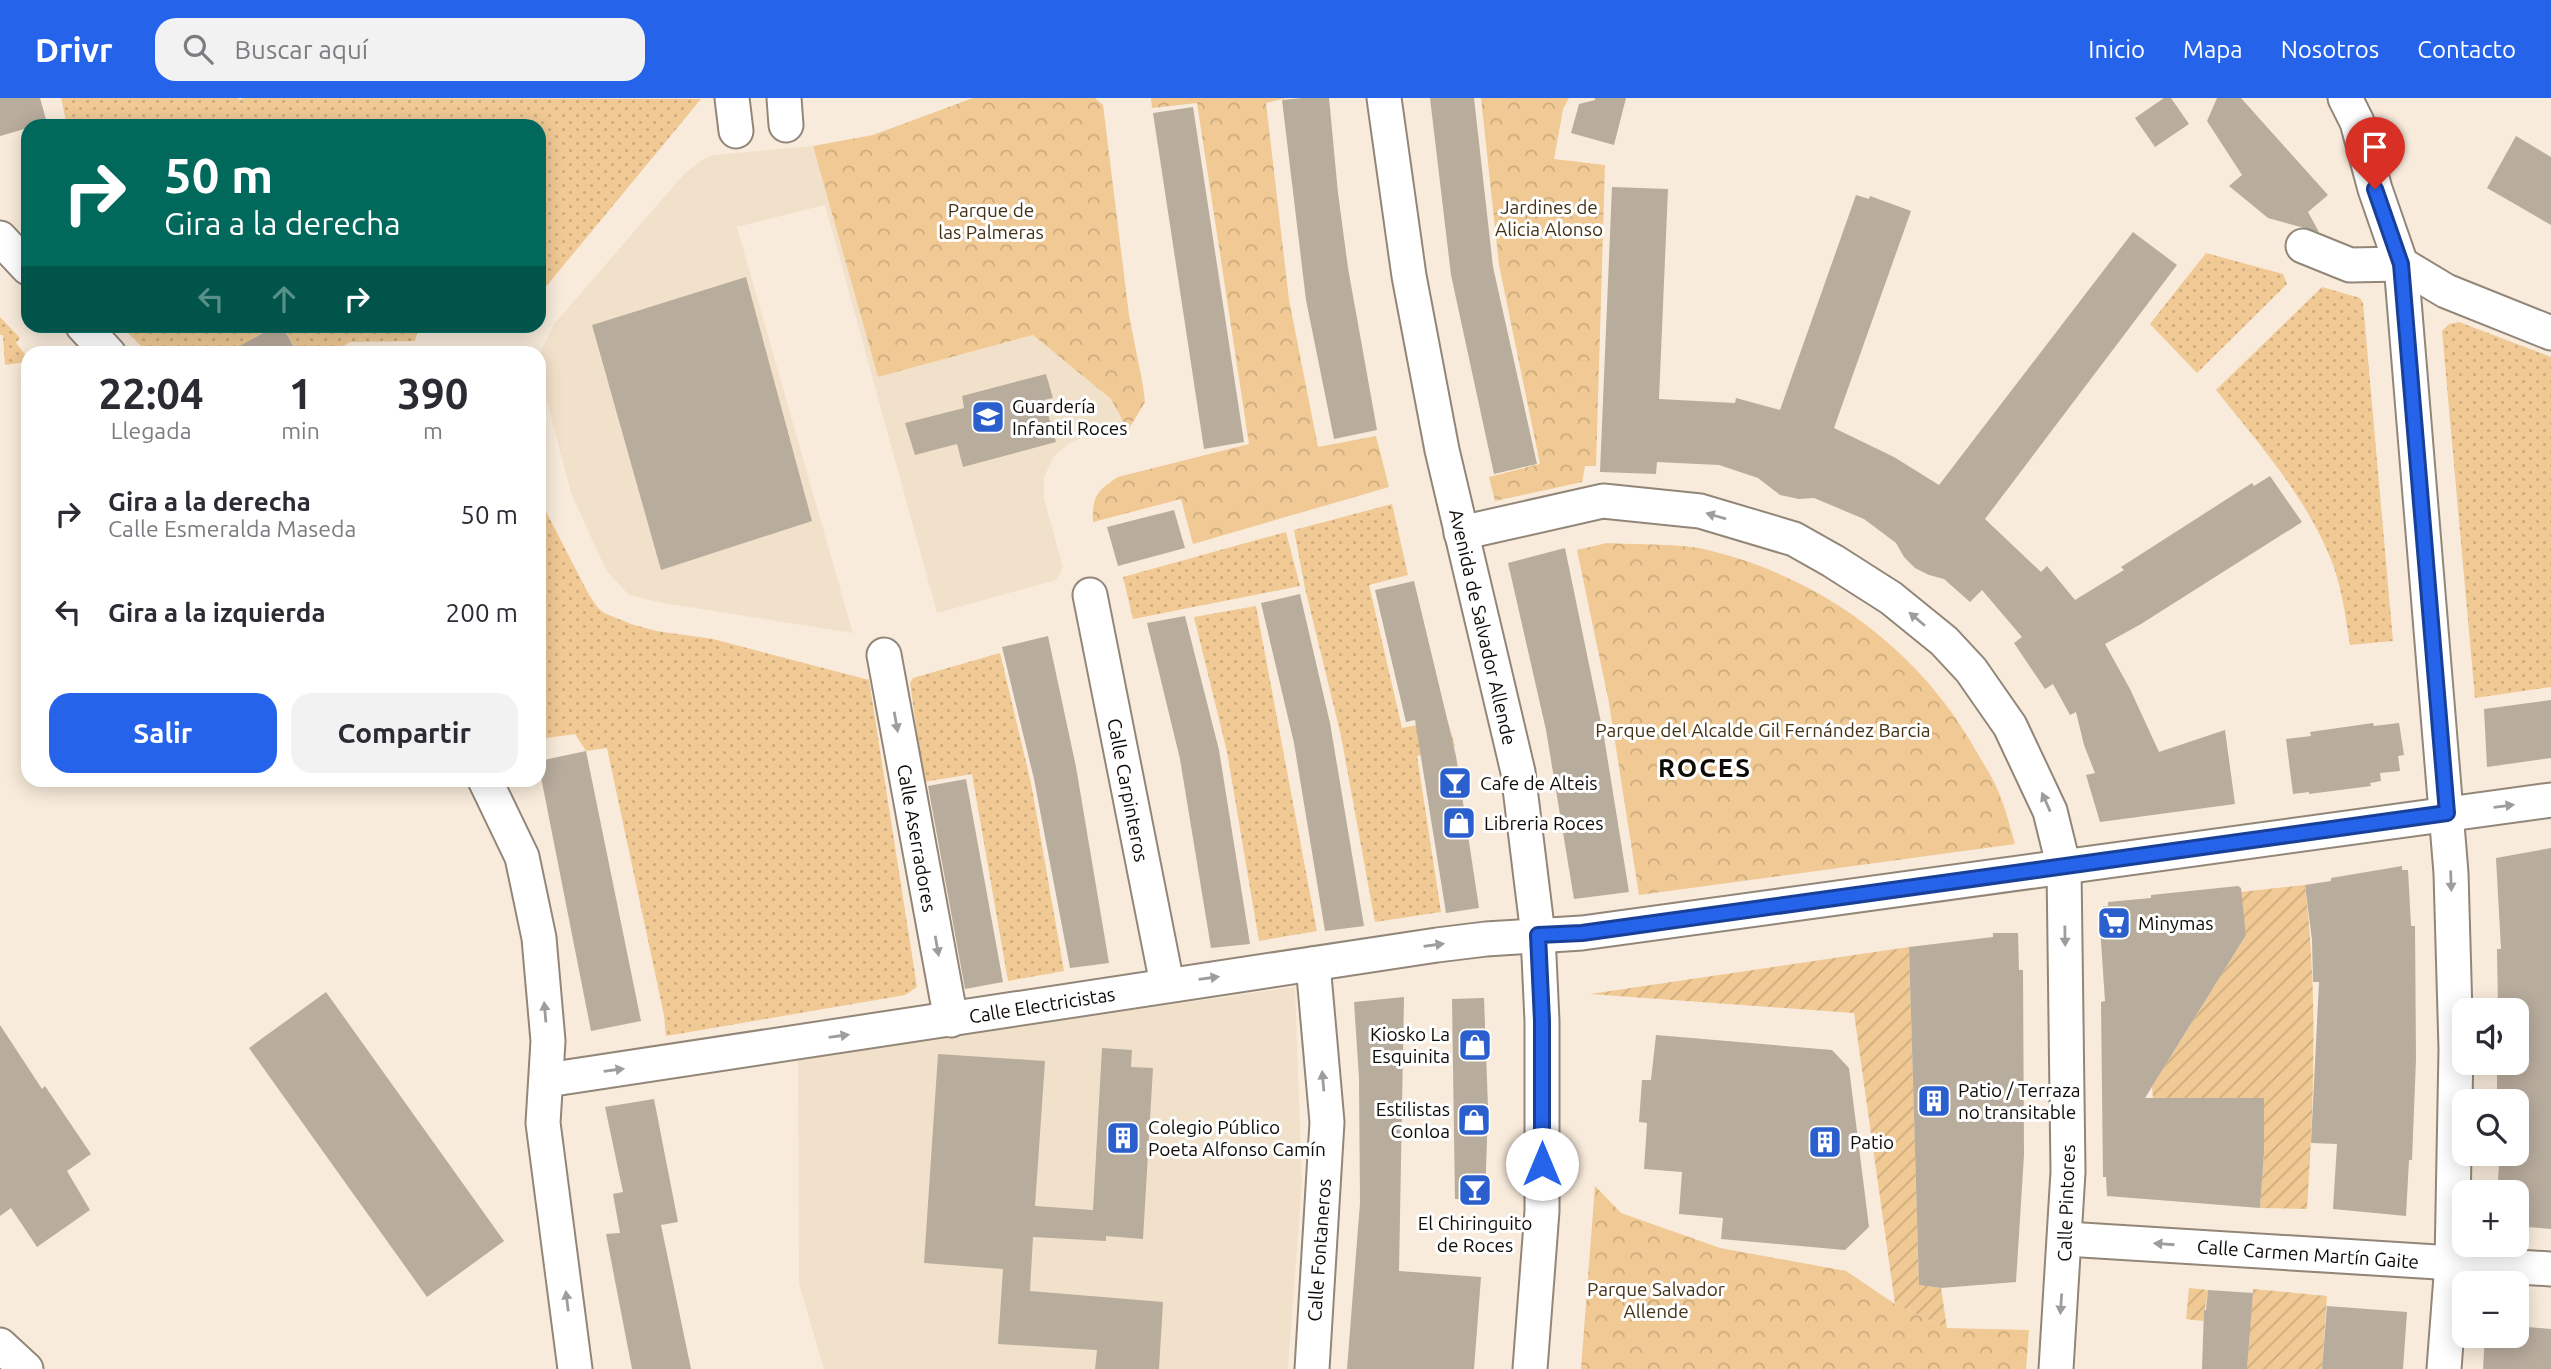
<!DOCTYPE html>
<html lang="es">
<meta charset="utf-8">
<style>
:root{--surface:#fff;--page:#f2f2f3;--text:#2b2b33;--muted:#7c7c81;--accent:#2563eb}
body{margin:0;font-family:Ubuntu,sans-serif;background:var(--page);color:var(--text);height:100vh;display:flex;flex-direction:column;font-size:26px;white-space:nowrap}
*{box-sizing:border-box;margin:0}
p{font-size:23px;color:var(--muted)}
.icon{flex:none;width:38px;height:38px;fill:none;stroke:currentColor;stroke-width:2;stroke-linecap:round;stroke-linejoin:round}
.map{position:relative;flex:1;overflow:hidden}
.sheet{position:absolute;left:21px;top:248px;width:525px;height:441px;display:flex;flex-direction:column;background:var(--surface);border-radius:21px;box-shadow:0 4px 18px #0003}
.sheet>*{flex:none}
.guide{position:absolute;left:21px;top:21px;width:525px;height:214px;border-radius:21px;box-shadow:0 4px 18px #0003;background:#00695c;color:#fff;overflow:hidden}
.controls{position:absolute;left:2452px;top:900px;display:grid;gap:14px}
.controls a{display:grid;place-items:center;width:77px;height:77px;border-radius:14px;background:var(--surface);box-shadow:0 4px 18px #0003;font-size:35px}
.pin{position:absolute;display:grid;place-items:center;width:60px;height:60px;color:#fff;margin:-72px -30px;border-radius:50% 50% 50% 0;rotate:-45deg;box-shadow:0 0 7px #0007}
.pin .icon{rotate:45deg}
.me{position:absolute;width:77px;margin:-38px;rotate:0deg;stroke-linejoin:round;filter:drop-shadow(0 0 5px #0008)}
.turn{display:flex;align-items:center;gap:24px;height:147px;padding:0 28px;font-size:32px}
.turn .icon{width:91px;height:91px;stroke-width:2.5}
.turn b{display:block;font-size:49px;line-height:60px}
.lanes{display:flex;align-items:center;height:66px;padding:0 28px;background:#0003;justify-content:center;gap:35px;direction:ltr}
.lanes .off{opacity:.35}
.eta{display:flex;justify-content:space-evenly;align-items:center;height:119px;text-align:center}
.eta b{font-size:42px;font-weight:700;line-height:49px}
.primary-button{display:flex;gap:14px;margin-top:auto;padding:14px 28px}
.primary-button a{flex:1;height:80px;border-radius:21px;background:var(--accent);color:#fff;font-size:28px;font-weight:700;line-height:80px;text-align:center}
.primary-button a+a{background:var(--page);color:var(--text)}
ul{padding:0;list-style:none}
li{display:flex;align-items:center;gap:21px;height:98px;padding:0 28px}
li div{flex:1}
li b{display:block;font-size:26px}
li em{font-style:normal}
header{display:flex;align-items:center;gap:42px;box-sizing:border-box;height:98px;padding:0 35px;background:var(--accent);color:#fff}
header strong{font-size:33px}
nav{display:flex;gap:38px;margin-inline-start:auto;font-size:24px}
.search{width:490px;height:63px;background:var(--page);display:flex;align-items:center;gap:18px;box-sizing:border-box;padding:0 24px;border-radius:21px;color:var(--muted);font-size:26px}
.map>svg:first-child{display:block}
.built{fill:#f2e1ca}
.grass{fill:url(#grass-dots)}
.park{fill:url(#park-crowns)}
.garden{fill:url(#garden-furrows)}
.building{fill:#b8ac9d}
.lines{fill:none;stroke-linecap:round;stroke-linejoin:round}
.street-casing{stroke:#928678;stroke-width:37}
.street{stroke:#fff;stroke-width:33}
.oneway{fill:#9f9d9b}
.route-casing{stroke:#184099;stroke-width:18}
.route{stroke:#2563eb;stroke-width:12}
.labels{text-anchor:middle;stroke-width:6;stroke-linejoin:round;paint-order:stroke}
.park-label{font-size:19px;fill:#453113;stroke:#fff}
.poi-label{font-size:19px;fill:#0f0b06;stroke:#fff;text-anchor:start}
.street-label{font-size:19px;fill:#0f0b06;stroke:#fff}
.district-label{font-size:26px;font-weight:bold;letter-spacing:2px;fill:#0f0b06;stroke:#fff}
</style>
<header>
<strong>Drivr</strong>
<div class="search"><svg class="icon" aria-label="search" viewBox="0 0 24 24"><circle cx="10" cy="10" r="6"/><path d="M15 15l6 6"/></svg>Buscar aquí</div>
<nav><a>Inicio</a><a>Mapa</a><a>Nosotros</a><a>Contacto</a></nav>
</header>
<div class="map">
<svg width="2551" height="1271" viewBox="0 0 2551 1271">
<defs>
<pattern id="grass-dots" width="8" height="8" patternUnits="userSpaceOnUse" patternTransform="scale(1.75)"><rect width="8" height="8" fill="#f0c994"/><path d="M2 2h.1M6 6h.1" fill="none" stroke="#cdab7e" stroke-width="1.8" stroke-linecap="round"/></pattern>
<pattern id="park-crowns" width="20" height="18" patternUnits="userSpaceOnUse" patternTransform="scale(1.75)"><rect width="20" height="18" fill="#f0c994"/><path d="M2 6a3 3 0 1 1 6 0M12 15a3 3 0 1 1 6 0" fill="none" stroke="#cdab7e"/></pattern>
<pattern id="garden-furrows" width="10" height="10" patternUnits="userSpaceOnUse" patternTransform="scale(1.75)"><rect width="10" height="10" fill="#f0c994"/><path d="M-1 1l2-2M0 10L10 0M9 11l2-2" fill="none" stroke="#cdab7e"/></pattern>
</defs>
<rect width="100%" height="100%" fill="#f8ebdb"/>
<g class="built">
<polygon points="813,48 878,279 1033,237 1111,301 1126,328 1078,341 1067,347 1054,358 1044,379 1044,400 1063,470 1056,482 937,515 825,107 737,129 853,535 663,505 629,497 606,472 571,395 539,273 539,257 554,226 685,75 700,63 713,57"/>
<polygon points="1295,889 1302,1085 1288,1271 824,1271 799,1186 798,960"/>
</g>
<g class="grass">
<polygon points="61,0 237,0 240,2 243,0 701,1 539,197 539,28 67,28"/>
<polygon points="2206,155 2283,176 2287,186 2197,275 2150,226"/>
<path d="M2322,189L2360,200L2363,205L2393,543L2350,547C2345,515 2341,482 2327,452C2301,393 2256,342 2216,292Z"/>
<polygon points="0,219 20,240 16,245 28,260 28,264 5,267 3,237 0,237"/>
<polygon points="2459,224 2551,259 2551,589 2475,600 2442,233 2449,226"/>
<polygon points="121,228 276,228 253,240 261,256 148,255"/>
<polygon points="282,228 419,228 415,243 350,244 331,256 298,255"/>
<polygon points="539,400 589,497 598,510 604,515 631,526 656,533 713,541 869,582 917,889 905,897 666,938 664,917 607,650 586,653 575,636 539,641"/>
<polygon points="1392,406 1408,477 1369,487 1402,630 1447,621 1455,648 1417,658 1441,814 1375,824 1341,638 1305,490 1294,432"/>
<polygon points="1286,434 1300,488 1133,521 1123,479"/>
<polygon points="1256,508 1317,833 1259,843 1227,654 1194,519"/>
<polygon points="1000,555 1031,685 1064,873 1008,883 972,676 924,684 910,585 913,580"/>
</g>
<g class="park">
<polygon points="973,0 1095,0 1103,7 1129,217 1143,288 1145,304 1128,332 1111,301 1033,237 878,279 813,48 873,37"/>
<path d="M1151,0H1286L1266,5L1289,202L1318,349L1376,338L1389,389L1193,446L1181,401L1093,424C1092,398 1097,393 1118,379L1249,346L1197,5L1152,10Z"/>
<polygon points="1481,0 1569,0 1563,11 1554,61 1605,67 1596,368 1585,368 1582,384 1495,403 1489,379 1540,366 1499,167"/>
<path d="M1607,445C1636,447 1680,445 1708,452C1823,480 1922,553 1979,658C1986,670 1994,682 1999,695C2006,712 2010,729 2015,746L1639,797L1609,605L1577,452Z"/>
<polygon points="1595,1088 1621,1115 1720,1150 1846,1173 1895,1206 1947,1230 2029,1232 2026,1271 1581,1271"/>
</g>
<g class="garden">
<path d="M2305,787C2318,895 2314,1003 2307,1111L2260,1110L2264,1055V1000H2153L2152,989L2246,837L2241,794Z"/>
<polygon points="1909,849 1919,1187 1941,1190 1947,1230 1895,1206 1854,915 1590,896"/>
<polygon points="2189,1190 2208,1192 2203,1223 2186,1221"/>
<polygon points="2253,1191 2327,1198 2322,1271 2247,1271"/>
</g>
<g class="building">
<polygon points="0,0 40,0 47,25 28,28 28,30 0,38"/>
<polygon points="1302,0 1329,0 1338,95 1348,170 1377,332 1334,341 1306,202 1282,2"/>
<polygon points="1430,0 1474,0 1493,169 1537,366 1494,376 1451,177"/>
<polygon points="1595,0 1626,0 1614,47 1571,35 1579,6 1595,2"/>
<polygon points="2164,0 2171,0 2189,26 2155,49 2135,20"/>
<polygon points="2217,0 2241,0 2328,97 2308,114 2319,134 2268,120 2229,88 2242,77 2207,23"/>
<polygon points="1193,9 1244,344 1204,351 1153,15"/>
<polygon points="2516,38 2551,59 2551,127 2487,90"/>
<polygon points="1612,89 1668,91 1659,301 1735,305 1736,300 1780,312 1856,97 1869,101 1870,98 1911,113 1834,330 1894,359 1939,387 2133,134 2177,167 1985,421 2041,474 2047,468 2075,502 2124,472 2121,469 2252,385 2254,388 2270,378 2302,424 2141,526 2105,546 2130,591 2159,654 2225,632 2235,706 2100,724 2086,677 2095,675 2084,647 2076,614 2070,617 2053,586 2045,591 2014,545 2022,539 1982,492 1970,504 1944,481 1929,477 1915,470 1904,459 1896,445 1864,421 1814,400 1799,401 1780,397 1758,380 1719,367 1657,364 1656,376 1600,374"/>
<polygon points="746,179 812,423 661,472 592,227"/>
<polygon points="276,228 282,228 298,256 225,256"/>
<polygon points="1046,276 1053,300 1044,302 1056,344 963,369 957,346 915,357 905,325 964,310 962,298"/>
<polygon points="1174,412 1185,450 1118,468 1107,429"/>
<polygon points="1565,450 1604,639 1629,794 1574,801 1546,632 1508,465"/>
<polygon points="1414,483 1456,658 1479,810 1446,815 1415,622 1406,624 1375,492"/>
<polygon points="1300,496 1330,625 1364,828 1325,833 1294,645 1261,505"/>
<polygon points="1185,518 1219,652 1250,846 1211,850 1180,661 1147,525"/>
<polygon points="1048,538 1076,669 1109,865 1070,870 1034,681 1002,549"/>
<polygon points="2551,602 2551,660 2487,669 2484,611"/>
<polygon points="2373,625 2374,628 2399,625 2404,657 2398,658 2400,673 2380,675 2381,683 2370,685 2371,688 2309,696 2309,694 2293,696 2286,641 2311,638 2310,634"/>
<polygon points="586,653 641,923 591,933 539,669 539,663"/>
<polygon points="966,681 1003,884 965,891 928,688"/>
<polygon points="2551,750 2551,1131 2516,1128 2516,1094 2497,1094 2500,1055 2516,1055 2516,1003 2497,1003 2497,964 2516,964 2516,912 2498,912 2497,851 2501,851 2496,760"/>
<polygon points="2402,768 2402,772 2408,772 2411,828 2415,828 2416,961 2412,1062 2409,1062 2406,1118 2333,1111 2337,1046 2311,1045 2319,884 2313,884 2312,842 2305,787 2331,783 2331,780"/>
<polygon points="2238,788 2241,790 2246,837 2145,1000 2264,1000 2264,1055 2260,1110 2107,1098 2106,1079 2103,1079 2101,904 2105,903 2099,814 2104,813 2103,808 2108,808 2108,804 2151,800 2151,797"/>
<polygon points="1993,835 2018,835 2019,872 2023,872 2024,1057 2016,1184 1941,1190 1919,1187 1909,849 1993,839"/>
<polygon points="326,894 504,1143 427,1199 249,950"/>
<polygon points="1404,899 1399,1173 1481,1179 1474,1271 1347,1271 1360,1105 1359,980 1354,904"/>
<polygon points="1484,900 1488,1010 1485,1102 1455,1101 1452,901"/>
<polygon points="0,927 42,991 45,988 91,1056 67,1073 90,1112 37,1149 11,1110 0,1118"/>
<polygon points="1656,937 1832,952 1849,970 1869,1129 1845,1152 1721,1141 1723,1120 1679,1116 1682,1074 1644,1071 1647,1025 1639,1024 1642,982 1651,982"/>
<polygon points="1102,950 1132,952 1131,969 1153,970 1143,1141 1106,1138 1106,1143 1033,1139 1030,1193 1163,1204 1159,1271 1095,1271 1097,1252 998,1246 1003,1171 924,1165 938,956 1045,963 1035,1108 1093,1112"/>
<polygon points="654,1001 678,1124 661,1127 691,1271 632,1271 606,1136 620,1135 613,1096 623,1094 605,1009"/>
<polygon points="2208,1192 2253,1195 2247,1271 2202,1271 2204,1212 2206,1212"/>
<polygon points="2327,1208 2407,1214 2403,1271 2322,1271"/>
<polygon points="2516,1228 2551,1231 2551,1271 2483,1271 2485,1237 2516,1237"/>
</g>
<g class="lines">
<defs>
<g id="street">
<polyline points="732,0 736,33"/>
<polyline points="784,0 786,27"/>
<polyline points="1384,0 1409,178 1442,352 1518,674 1538,837 1542,923 1542,1113 1530,1271"/>
<polyline points="2345,0 2357,24 2375,91 2401,166 2451,775 2456,951 2452,1165 2444,1271"/>
<polyline points="0,140 28,170"/>
<polyline points="2303,148 2350,167 2401,166 2446,193 2551,235"/>
<polyline points="83,228 109,256"/>
<polyline points="1461,435 1603,403 1700,413 1794,441 1833,463 1891,500 1944,543 1971,572 2010,628 2050,713 2064,770 2068,1074 2056,1271"/>
<polyline points="1090,497 1167,886"/>
<polyline points="884,557 951,922"/>
<polyline points="485,682 522,759 539,840 548,943 543,1025 575,1271"/>
<polyline points="547,982 1437,847 1486,841 1582,835 2551,702"/>
<polyline points="2066,1141 2551,1171"/>
<polyline points="0,1247 26,1271"/>
<polyline points="1312,1271 1327,1024 1313,866"/>
</g>
</defs>
<use href="#street" class="street-casing"/>
<use href="#street" class="street"/>
</g>
<defs><path id="oneway-solid" d="M-6-.8H1V-3.2L6.5 0L1 3.2V.8H-6Z" transform="scale(1.75)"/></defs>
<g class="oneway">
<use href="#oneway-solid" transform="translate(1716 418) rotate(-164)"/>
<use href="#oneway-solid" transform="translate(1917 521) rotate(-140)"/>
<use href="#oneway-solid" transform="translate(896 624) rotate(80)"/>
<use href="#oneway-solid" transform="translate(2046 704) rotate(-114)"/>
<use href="#oneway-solid" transform="translate(2504 708) rotate(-7)"/>
<use href="#oneway-solid" transform="translate(2451 783) rotate(88)"/>
<use href="#oneway-solid" transform="translate(2065 838) rotate(89)"/>
<use href="#oneway-solid" transform="translate(1434 847) rotate(-8)"/>
<use href="#oneway-solid" transform="translate(937 848) rotate(80)"/>
<use href="#oneway-solid" transform="translate(1209 880) rotate(-8)"/>
<use href="#oneway-solid" transform="translate(545 914) rotate(-95)"/>
<use href="#oneway-solid" transform="translate(839 938) rotate(-8)"/>
<use href="#oneway-solid" transform="translate(614 972) rotate(-8)"/>
<use href="#oneway-solid" transform="translate(1323 983) rotate(-95)"/>
<use href="#oneway-solid" transform="translate(2164 1146) rotate(-176)"/>
<use href="#oneway-solid" transform="translate(567 1203) rotate(-97)"/>
<use href="#oneway-solid" transform="translate(2061 1206) rotate(94)"/>
</g>
<g class="lines">
<defs>
<polyline id="route" points="1542,1066 1542,923 1538,837 1582,835 2447,715 2401,166 2375,91"/>
</defs>
<use href="#route" class="route-casing"/>
<use href="#route" class="route"/>
</g>
<defs>
<symbol id="school-square" viewBox="-11 -11 22 22"><rect x="-9" y="-9" width="18" height="18" rx="4" fill="#2b5fcd" stroke="#fff"/><path d="M0-5L7-2L0 1L-7-2ZM-4 1L0 2.5L4 1V4Q0 6-4 4Z" fill="#fff"/></symbol>
<symbol id="bar-square" viewBox="-11 -11 22 22"><rect x="-9" y="-9" width="18" height="18" rx="4" fill="#2b5fcd" stroke="#fff"/><path d="M-6-5H6L.8 .8V4.5H3.5V6h-7V4.5H-.8V.8Z" fill="#fff"/></symbol>
<symbol id="shop-square" viewBox="-11 -11 22 22"><rect x="-9" y="-9" width="18" height="18" rx="4" fill="#2b5fcd" stroke="#fff"/><path d="M-5-2.5h2.3a2.7 3.5 0 0 1 5.4 0H5L5.5 6h-11ZM-1.5-2.5h3a1.5 2.3 0 0 0-3 0Z" fill="#fff"/></symbol>
<symbol id="supermarket-square" viewBox="-11 -11 22 22"><rect x="-9" y="-9" width="18" height="18" rx="4" fill="#2b5fcd" stroke="#fff"/><path d="M-6-5.5h2.5l.6 2H6L4.5 2H-2.5L-4.4-4H-6ZM-1.5 3.2a1.3 1.3 0 1 0 .1 0ZM3 3.2a1.3 1.3 0 1 0 .1 0Z" fill="#fff"/></symbol>
<symbol id="building-square" viewBox="-11 -11 22 22"><rect x="-9" y="-9" width="18" height="18" rx="4" fill="#2b5fcd" stroke="#fff"/><path d="M-4-6H4V6H1V3H-1V6H-4ZM-2.5-4.3h1.7v1.8h-1.7ZM.8-4.3h1.7v1.8H.8ZM-2.5-1h1.7V.8h-1.7ZM.8-1h1.7V.8H.8Z" fill="#fff"/></symbol>
</defs>
<g fill-rule="evenodd">
<use href="#school-square" x="969" y="300" width="38" height="38"/>
<use href="#bar-square" x="1436" y="666" width="38" height="38"/>
<use href="#shop-square" x="1440" y="706" width="38" height="38"/>
<use href="#supermarket-square" x="2095" y="806" width="38" height="38"/>
<use href="#shop-square" x="1456" y="928" width="38" height="38"/>
<use href="#building-square" x="1915" y="984" width="38" height="38"/>
<use href="#shop-square" x="1455" y="1003" width="38" height="38"/>
<use href="#building-square" x="1104" y="1021" width="38" height="38"/>
<use href="#building-square" x="1806" y="1025" width="38" height="38"/>
<use href="#bar-square" x="1456" y="1073" width="38" height="38"/>
</g>
<g class="labels">
<g class="park-label">
<text x="1549" y="116">Jardines de<tspan x="1549" dy="22">Alicia Alonso</tspan></text>
<text x="991" y="119">Parque de<tspan x="991" dy="22">las Palmeras</tspan></text>
<text x="1763" y="639">Parque del Alcalde Gil Fernández Barcia</text>
<text x="1656" y="1198">Parque Salvador<tspan x="1656" dy="22">Allende</tspan></text>
</g>
<g class="poi-label">
<text x="1012" y="315">Guardería<tspan x="1012" dy="22">Infantil Roces</tspan></text>
<text x="1480" y="692">Cafe de Alteis</text>
<text x="1484" y="732">Libreria Roces</text>
<text x="2138" y="832">Minymas</text>
<text x="1450" y="943" text-anchor="end">Kiosko La<tspan x="1450" dy="22">Esquinita</tspan></text>
<text x="1958" y="999">Patio / Terraza<tspan x="1958" dy="22">no transitable</tspan></text>
<text x="1450" y="1018" text-anchor="end">Estilistas<tspan x="1450" dy="22">Conloa</tspan></text>
<text x="1148" y="1036">Colegio Público<tspan x="1148" dy="22">Poeta Alfonso Camín</tspan></text>
<text x="1850" y="1051">Patio</text>
<text x="1475" y="1132" text-anchor="middle">El Chiringuito<tspan x="1475" dy="22">de Roces</tspan></text>
</g>
<g class="street-label">
<text transform="translate(1483 529) rotate(77)" y="7">Avenida de Salvador Allende</text>
<text transform="translate(1128 692) rotate(79)" y="7">Calle Carpinteros</text>
<text transform="translate(917 740) rotate(80)" y="7">Calle Aserradores</text>
<text transform="translate(1042 907) rotate(-9)" y="7">Calle Electricistas</text>
<text transform="translate(2066 1105) rotate(-88)" y="7">Calle Pintores</text>
<text transform="translate(1319 1152) rotate(-86)" y="7">Calle Fontaneros</text>
<text transform="translate(2308 1156) rotate(4)" y="7">Calle Carmen Martín Gaite</text>
</g>
<g class="district-label">
<text x="1705" y="679">ROCES</text>
</g>
</g>
</svg>
<div class="controls">
<a><svg class="icon" aria-label="sound" viewBox="0 0 24 24"><path d="M4 9h4l5-4v14l-5-4H4zM17 9q2 3 0 6"/></svg></a>
<a><svg class="icon" aria-label="search" viewBox="0 0 24 24"><circle cx="10" cy="10" r="6"/><path d="M15 15l6 6"/></svg></a>
<a>+</a>
<a>−</a>
</div>
<div class="pin" style="left:2375px;top:91px;background:#d93025"><svg class="icon" aria-label="arrive" viewBox="0 0 24 24"><path d="M6 21V4h12l-3 4 3 4H6"/></svg></div>
<svg class="me" style="left:1542px;top:1066px" viewBox="-20 -20 40 40"><circle r="19" fill="#fff"/><path d="M0-13L10 11 0 6-10 11z" fill="#2563eb"/></svg>
<div class="guide">
<div class="turn"><svg class="icon" aria-label="right" viewBox="0 0 24 24"><path d="M7 20v-9h11M14 6l5 5-5 5"/></svg><div><b>50 m</b>Gira a la derecha</div></div>
<div class="lanes"><svg class="icon off" aria-label="left" viewBox="0 0 24 24"><path d="M17 20v-9H6M10 6l-5 5 5 5"/></svg><svg class="icon off" aria-label="ahead" viewBox="0 0 24 24"><path d="M12 20V5M6 11l6-6 6 6"/></svg><svg class="icon" aria-label="right" viewBox="0 0 24 24"><path d="M7 20v-9h11M14 6l5 5-5 5"/></svg></div>
</div>
<section class="sheet">
<div class="eta">
<div><b>22:04</b><p>Llegada</p></div>
<div><b>1</b><p>min</p></div>
<div><b>390</b><p>m</p></div>
</div>
<ul>
<li><svg class="icon" aria-label="right" viewBox="0 0 24 24"><path d="M7 20v-9h11M14 6l5 5-5 5"/></svg><div><b>Gira a la derecha</b><p>Calle Esmeralda Maseda</p></div><em>50 m</em></li>
<li><svg class="icon" aria-label="left" viewBox="0 0 24 24"><path d="M17 20v-9H6M10 6l-5 5 5 5"/></svg><div><b>Gira a la izquierda</b></div><em>200 m</em></li>
</ul>
<div class="primary-button"><a>Salir</a><a>Compartir</a></div>
</section>
</div>
